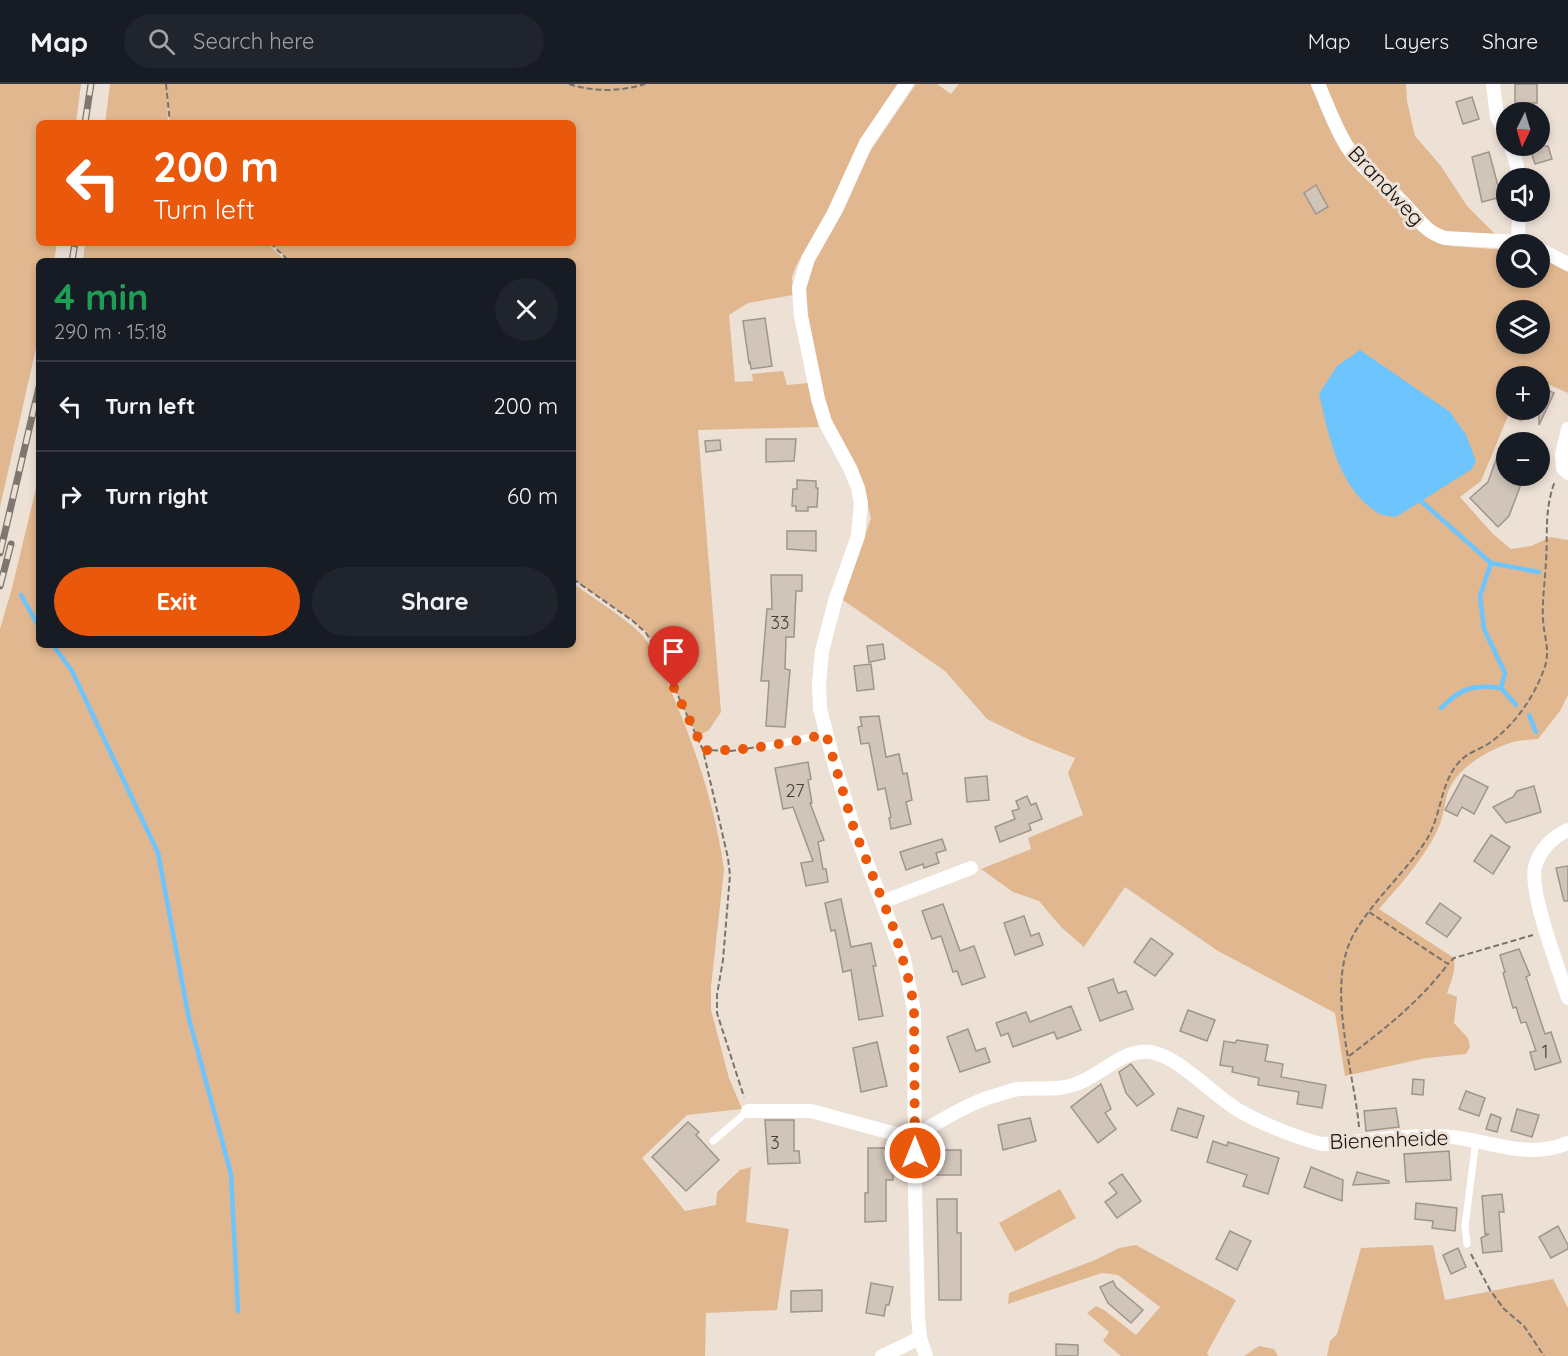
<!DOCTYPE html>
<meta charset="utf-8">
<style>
:root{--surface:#171b24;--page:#20242c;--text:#f1f3f6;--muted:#9ea1a6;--line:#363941;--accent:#ea580c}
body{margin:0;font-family:Quicksand,sans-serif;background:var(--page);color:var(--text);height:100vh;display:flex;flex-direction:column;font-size:22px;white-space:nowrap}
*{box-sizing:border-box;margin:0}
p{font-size:20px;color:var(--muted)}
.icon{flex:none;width:33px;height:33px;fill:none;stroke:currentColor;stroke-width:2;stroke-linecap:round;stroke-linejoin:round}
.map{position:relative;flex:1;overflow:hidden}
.details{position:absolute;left:36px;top:174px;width:540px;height:390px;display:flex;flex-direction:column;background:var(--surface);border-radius:9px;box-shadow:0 3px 9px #0003}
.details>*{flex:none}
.banner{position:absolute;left:36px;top:36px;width:540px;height:126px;border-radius:9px;box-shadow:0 3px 9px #0003;background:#ea580c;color:#fff;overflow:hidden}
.needle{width:39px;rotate:185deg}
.fabs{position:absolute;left:1496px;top:18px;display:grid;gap:12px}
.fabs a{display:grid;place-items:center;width:54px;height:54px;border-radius:50%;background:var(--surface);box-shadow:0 3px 9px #0003;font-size:30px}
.pin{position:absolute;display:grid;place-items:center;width:51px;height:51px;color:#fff;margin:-62px -26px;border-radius:50% 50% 50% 0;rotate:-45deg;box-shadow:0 0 6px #0007}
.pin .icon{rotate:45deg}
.me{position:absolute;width:66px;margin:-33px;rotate:0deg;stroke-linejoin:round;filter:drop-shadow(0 0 4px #0008)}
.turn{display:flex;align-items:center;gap:21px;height:126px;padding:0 18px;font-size:27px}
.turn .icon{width:78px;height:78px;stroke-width:2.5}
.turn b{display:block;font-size:42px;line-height:51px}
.round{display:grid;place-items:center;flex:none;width:63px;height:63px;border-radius:32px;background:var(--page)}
.head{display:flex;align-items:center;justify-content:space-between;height:102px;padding:0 18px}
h1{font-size:36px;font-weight:700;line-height:45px;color:#1e9e55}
.button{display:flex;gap:12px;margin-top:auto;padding:12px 18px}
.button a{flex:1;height:69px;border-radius:36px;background:var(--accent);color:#fff;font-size:24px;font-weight:700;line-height:69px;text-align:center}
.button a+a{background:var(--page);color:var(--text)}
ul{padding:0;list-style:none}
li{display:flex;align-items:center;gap:18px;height:90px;padding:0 18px;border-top:2px solid var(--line)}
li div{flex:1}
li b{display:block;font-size:22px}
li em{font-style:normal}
header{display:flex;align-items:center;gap:36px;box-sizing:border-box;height:84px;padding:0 30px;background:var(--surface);border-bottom:2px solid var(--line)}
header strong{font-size:28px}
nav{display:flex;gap:33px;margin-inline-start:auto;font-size:21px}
.search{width:420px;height:54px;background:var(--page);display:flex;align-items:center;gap:15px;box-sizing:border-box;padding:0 21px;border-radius:33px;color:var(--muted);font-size:22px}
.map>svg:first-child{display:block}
.green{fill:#e0b78f;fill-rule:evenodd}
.water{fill:#6ec4fc}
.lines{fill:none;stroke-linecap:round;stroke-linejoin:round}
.stream{stroke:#6ec4fc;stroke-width:4.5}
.building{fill:#d1c5ba;stroke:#a0958b;stroke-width:1.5}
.path{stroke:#7a726c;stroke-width:2;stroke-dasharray:6 3;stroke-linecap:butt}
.lane{stroke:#fff;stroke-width:7}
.street{stroke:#fff;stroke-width:14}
.rail-casing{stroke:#7e766f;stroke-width:7}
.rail{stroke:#ede1d6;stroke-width:4.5;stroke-dasharray:14;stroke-linecap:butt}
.route{stroke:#ea580c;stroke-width:10;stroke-dasharray:0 18}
.labels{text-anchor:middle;stroke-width:6;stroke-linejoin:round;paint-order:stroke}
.number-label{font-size:18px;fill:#443e39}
.street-label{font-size:21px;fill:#15110e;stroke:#ede1d6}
</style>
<header>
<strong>Map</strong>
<div class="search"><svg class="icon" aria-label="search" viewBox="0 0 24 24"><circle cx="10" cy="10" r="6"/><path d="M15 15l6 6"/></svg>Search here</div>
<nav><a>Map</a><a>Layers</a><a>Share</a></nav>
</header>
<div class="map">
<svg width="1568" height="1272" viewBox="0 0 1568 1272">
<rect width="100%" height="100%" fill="#ede1d6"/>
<g class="green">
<polygon points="0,0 81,0 76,39 39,39 39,159 57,159 54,177 39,177 39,251 0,423"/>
<polygon points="110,0 901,0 796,182 792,193 793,211 748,219 729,231 735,298 753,297 752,290 783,287 787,301 809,299 819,343 698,346 721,628 709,646 698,652 682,621 657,566 646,548 633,537 573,495 573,177 289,177 270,159 573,159 573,39 170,39 167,11 168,39 105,39"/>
<path d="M916,0H937L951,10L959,0H1319L1338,46L1383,106L1426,153L1452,162L1506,166V194H1539V172L1568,188V309L1541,297L1539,300V292H1506V326H1527L1522,338L1508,332L1481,397L1460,413L1493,450L1511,465L1531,462L1551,453L1568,456V611L1560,627L1538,655C1529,656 1518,656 1510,659C1486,667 1455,685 1447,711C1444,723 1443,735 1437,747C1423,776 1400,801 1379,825L1454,874C1456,886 1451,898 1447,909L1457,913L1454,939L1468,954L1470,963L1466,970L1426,974L1345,992L1335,929L1218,867L1125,803L1084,863L1061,843L1039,817L1013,808L981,785L1031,765L1028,754L1083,731L1068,689L1075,674L1030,656L987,635L945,587L843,516L871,434L864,407L826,330L802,210L814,171L844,126L869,69ZM1506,226H1539V260H1506Z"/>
<polygon points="1324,0 1406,0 1407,17 1415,52 1441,82 1467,122 1498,153 1447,148 1436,144 1401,106 1381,90 1360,69 1349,53"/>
<polygon points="85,159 267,159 286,177 83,177"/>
<path d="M39,392V561H573V499C591,513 629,536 643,552C656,569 666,595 674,614C697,669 716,726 724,786L711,903V926L729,994L742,1025L687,1031L642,1074L685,1127L716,1121L717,1108L740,1086L751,1083L746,1138L789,1145L777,1226L706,1229L705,1272H0V545L12,504Z"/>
<polygon points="1060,1105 1076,1134 1015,1168 999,1139"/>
<polygon points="1136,1161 1236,1216 1207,1269 1209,1272 1121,1272 1103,1257 1109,1248 1087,1229 1096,1222 1104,1226 1136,1251 1160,1223 1118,1191 1102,1189 1008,1220 1009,1209 1095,1176 1119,1164"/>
<polygon points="1433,1161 1445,1216 1553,1195 1568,1224 1568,1272 1327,1272 1330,1257 1337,1250 1361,1164"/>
<polygon points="1259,1262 1274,1265 1278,1272 1244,1272"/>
</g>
<path class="water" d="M1360,266L1450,328L1466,351L1476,377L1472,385L1396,433C1390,432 1383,432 1378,429C1338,404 1329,352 1319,310L1337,282Z"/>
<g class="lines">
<g class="stream">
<polyline points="1421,417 1491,479 1539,488"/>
<polyline points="1491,479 1480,512 1484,545 1505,589 1501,604 1516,621"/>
<polyline points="21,511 39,543"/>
<polyline points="53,561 72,587 158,769 189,935 231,1090 238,1227"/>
<path d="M1441,624C1461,604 1474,600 1501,604"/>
<polyline points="1529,631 1536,648"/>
</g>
</g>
<g class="building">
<rect x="1515" y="0" width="22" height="19"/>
<polygon points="1472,13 1479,35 1463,40 1456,18"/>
<polygon points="1529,62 1548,62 1552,75 1535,80"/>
<polygon points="1489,68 1501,113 1482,118 1472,73"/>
<polygon points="1316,101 1328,123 1316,130 1304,109"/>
<polygon points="765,234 772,282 751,285 750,278 749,279 743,237"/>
<polygon points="1544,304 1554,309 1539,341 1539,315"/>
<polygon points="766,355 796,355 794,377 766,378"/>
<polygon points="720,356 721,366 706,368 705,357"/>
<polygon points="1497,373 1506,376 1506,392 1524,392 1509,432 1498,443 1470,414 1488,398"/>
<polygon points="797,396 816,397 816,404 818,404 817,423 808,423 808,427 796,427 796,422 792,422 793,405 797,405"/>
<polygon points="787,447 816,447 816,467 787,465"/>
<polygon points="771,491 802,491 802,507 796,507 794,553 786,553 785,585 790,586 785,643 766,642 769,597 761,597 767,525 772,525"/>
<polygon points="883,560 885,575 869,578 867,562"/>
<polygon points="871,580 874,605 857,607 854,582"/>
<polygon points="879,632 886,673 899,670 903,690 907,689 912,716 906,718 911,740 891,745 889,734 891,733 885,704 878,706 869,659 861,660 858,643 862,642 860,633"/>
<polygon points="808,678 811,695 808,696 812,719 810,719 824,756 818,758 823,785 826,785 828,798 806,802 801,779 813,777 793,723 783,725 775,684"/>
<polygon points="1464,691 1488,703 1474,730 1462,723 1457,732 1445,726"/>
<polygon points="987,692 989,716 967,718 965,694"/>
<polygon points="1534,702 1541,728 1506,739 1493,723 1513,713 1517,707"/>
<polygon points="1027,712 1031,721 1036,719 1042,735 1029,740 1031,746 1000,758 995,743 1015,735 1012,727 1019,725 1016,717"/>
<polygon points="1491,751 1510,763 1493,790 1474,777"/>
<polygon points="942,755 946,766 936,769 939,779 924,784 923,780 906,786 900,768"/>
<polygon points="1568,782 1568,817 1564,817 1556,784"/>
<polygon points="841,815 851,863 871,859 876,882 873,882 883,932 859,936 851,886 843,888 835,846 831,847 825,819"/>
<polygon points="1440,819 1461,834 1447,853 1426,839"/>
<polygon points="943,820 960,867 974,862 985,893 962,901 957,887 953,888 941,852 932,855 922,827"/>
<polygon points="1024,832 1031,852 1039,849 1043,861 1015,871 1004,839"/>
<polygon points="1151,854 1173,870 1155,892 1134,878"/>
<polygon points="1519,865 1530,891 1526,893 1545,950 1551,948 1561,978 1535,986 1530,968 1536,967 1526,938 1521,939 1516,923 1513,924 1503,889 1505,888 1500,871"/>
<polygon points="1113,895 1118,909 1126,907 1133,925 1100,937 1088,904"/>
<polygon points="1071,922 1081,946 1057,955 1054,948 1013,963 1008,949 1001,952 996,939 1026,928 1030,938"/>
<polygon points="1188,926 1215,936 1207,957 1180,947"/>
<polygon points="968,945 976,967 985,964 990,978 960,988 947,953"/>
<polygon points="1237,956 1268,961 1265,977 1283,980 1281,993 1326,1001 1322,1024 1297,1020 1299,1008 1258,1001 1259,994 1232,988 1233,983 1220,981 1224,957 1235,959"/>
<polygon points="877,958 887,1002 861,1008 853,964"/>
<polygon points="1131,980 1154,1010 1137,1022 1126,1009 1119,988"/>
<polygon points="1413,995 1424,996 1423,1011 1412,1010"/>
<polygon points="1101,1000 1111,1025 1105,1029 1116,1045 1098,1059 1071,1023"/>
<polygon points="1466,1007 1485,1014 1479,1032 1459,1025"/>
<polygon points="1178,1024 1204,1032 1197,1054 1171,1046"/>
<polygon points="1396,1024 1399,1043 1366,1047 1364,1027"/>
<polygon points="1517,1025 1539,1031 1532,1053 1511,1047"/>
<polygon points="1491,1030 1501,1034 1497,1048 1486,1045"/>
<polygon points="1030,1034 1036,1057 1003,1066 998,1041"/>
<polygon points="765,1036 794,1036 794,1067 799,1067 800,1079 768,1080"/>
<polygon points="688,1038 699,1048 696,1051 719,1076 686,1107 652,1073"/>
<polygon points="1213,1057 1227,1062 1228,1058 1279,1074 1268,1110 1243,1102 1247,1091 1207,1078"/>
<polygon points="868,1064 893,1064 893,1096 886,1096 886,1137 865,1138 865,1109 868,1109"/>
<polygon points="936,1066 961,1066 961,1091 937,1091"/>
<polygon points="1449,1067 1451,1096 1406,1098 1404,1070"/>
<polygon points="1311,1083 1343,1096 1342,1117 1304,1103"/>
<polygon points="1357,1088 1389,1097 1389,1099 1353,1101"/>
<polygon points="1122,1090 1141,1117 1117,1134 1105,1118 1117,1109 1109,1099"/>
<polygon points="1502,1110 1504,1128 1499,1128 1502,1167 1483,1169 1481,1154 1489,1150 1485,1150 1482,1112"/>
<polygon points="937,1115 957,1115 957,1149 961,1149 961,1216 939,1216"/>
<polygon points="1416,1119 1457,1124 1455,1147 1432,1144 1433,1137 1415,1135"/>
<polygon points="1558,1142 1568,1161 1568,1165 1551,1174 1539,1153"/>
<polygon points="1230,1147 1251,1157 1237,1186 1216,1175"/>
<polygon points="1458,1164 1466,1183 1451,1190 1443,1171"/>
<polygon points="1113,1197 1116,1203 1143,1226 1131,1239 1108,1219 1100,1203"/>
<polygon points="871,1199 893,1203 889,1221 886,1221 884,1232 866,1229"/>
<polygon points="822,1206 822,1227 791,1228 791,1207"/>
<polygon points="1056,1260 1078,1261 1078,1272 1056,1272"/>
</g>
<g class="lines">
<g class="path">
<polyline points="166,0 170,39"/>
<path d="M569,0C595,8 619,8 645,0"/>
<polyline points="270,159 289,177"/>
<polyline points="573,495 633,537 646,549 657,566 703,666 728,774 730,791 723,876 717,911 717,929 744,1013"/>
<polyline points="703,666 731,667 757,663"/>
<polyline points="1369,828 1448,880 1454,874 1533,851"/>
<path d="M1349,972C1386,944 1420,917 1448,880"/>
<path d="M1359,1043C1354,986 1324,900 1355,848C1375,814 1406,788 1427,755C1442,730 1440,697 1461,676C1468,669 1480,665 1488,660C1513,643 1534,614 1544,585C1551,568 1544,553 1543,536C1542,517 1545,497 1546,478C1548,448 1544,426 1555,397"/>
<polyline points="1471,1170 1490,1206 1504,1225 1524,1242 1544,1272"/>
</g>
<g class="lane">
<polyline points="768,662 827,650"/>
<polyline points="713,1057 748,1027"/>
<polyline points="1467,1160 1465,1142 1476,1056"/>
</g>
<g class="street">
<polyline points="906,0 866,59 834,129 808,175 799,204 801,232 818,315 825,338 850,384 858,404 861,419 858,452 836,514 822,567 819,600 820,625 833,675 854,745 904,875 914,927 915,1106 918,1233 920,1254 926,1272"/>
<path d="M1318,0C1328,22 1336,47 1350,67C1364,87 1386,102 1403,119C1417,134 1425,148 1445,154L1518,158L1525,160"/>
<polyline points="1493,0 1497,33 1506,50"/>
<polyline points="1511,62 1517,82 1518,94"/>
<polyline points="1518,158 1519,128"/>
<polyline points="1539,165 1568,180"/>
<polyline points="1568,345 1562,371 1563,384 1568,389"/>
<path d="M1568,746C1553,752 1539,767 1535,783C1529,809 1559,885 1568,914"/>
<polyline points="882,818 971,784"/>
<path d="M748,1027H811L907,1053C923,1049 937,1038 951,1031C965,1023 982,1015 997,1011C1004,1009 1012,1006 1019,1005C1037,1003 1056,1007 1073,1001C1102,993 1123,961 1155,969C1182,976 1213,1011 1238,1026C1258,1038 1299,1055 1322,1060C1360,1059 1399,1051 1437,1052C1482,1052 1524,1078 1568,1059"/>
<polyline points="882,1272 920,1254"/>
</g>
<defs>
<g id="rail">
<polyline points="85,39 91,0"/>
<polyline points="72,177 75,159"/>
<polyline points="0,469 39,303"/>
<polyline points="0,502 11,460"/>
</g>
</defs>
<use href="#rail" class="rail-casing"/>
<use href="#rail" class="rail"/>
</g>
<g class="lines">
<path class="route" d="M674,604L704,666C745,668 786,659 826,650L854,745L894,845L911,904L914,927L915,1069"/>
</g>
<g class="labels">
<g class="number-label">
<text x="780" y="545">33</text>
<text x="795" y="713">27</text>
<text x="1545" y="974">1</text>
<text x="775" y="1065">3</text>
</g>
<g class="street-label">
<text transform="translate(1386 102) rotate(47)" y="7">Brandweg</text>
<text transform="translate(1389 1056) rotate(-2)" y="7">Bienenheide</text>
</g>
</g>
</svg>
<div class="fabs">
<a><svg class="needle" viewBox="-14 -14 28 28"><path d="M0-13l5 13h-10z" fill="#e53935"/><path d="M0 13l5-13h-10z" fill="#9ea1a6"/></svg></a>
<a><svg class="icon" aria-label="sound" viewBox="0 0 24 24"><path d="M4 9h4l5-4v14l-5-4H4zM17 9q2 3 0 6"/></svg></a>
<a><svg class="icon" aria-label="search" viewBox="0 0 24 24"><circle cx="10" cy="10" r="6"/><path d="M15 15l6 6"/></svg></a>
<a><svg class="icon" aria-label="layers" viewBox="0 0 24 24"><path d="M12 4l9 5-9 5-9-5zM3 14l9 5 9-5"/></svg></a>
<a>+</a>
<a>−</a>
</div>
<div class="pin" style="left:674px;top:604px;background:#d93025"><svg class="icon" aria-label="arrive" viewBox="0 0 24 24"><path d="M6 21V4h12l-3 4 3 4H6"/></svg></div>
<svg class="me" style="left:915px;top:1069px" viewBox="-20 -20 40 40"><circle r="17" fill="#ea580c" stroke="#fff" stroke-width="3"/><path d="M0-11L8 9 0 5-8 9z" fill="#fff"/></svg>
<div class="banner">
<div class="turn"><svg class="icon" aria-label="left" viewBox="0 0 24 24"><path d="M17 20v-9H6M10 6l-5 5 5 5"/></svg><div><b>200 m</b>Turn left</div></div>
</div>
<section class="details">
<div class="head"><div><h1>4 min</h1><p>290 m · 15:18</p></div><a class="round"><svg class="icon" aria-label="close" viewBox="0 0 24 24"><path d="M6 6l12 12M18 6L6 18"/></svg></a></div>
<ul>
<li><svg class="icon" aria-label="left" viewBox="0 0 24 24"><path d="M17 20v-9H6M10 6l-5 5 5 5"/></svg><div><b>Turn left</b></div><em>200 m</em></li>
<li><svg class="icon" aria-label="right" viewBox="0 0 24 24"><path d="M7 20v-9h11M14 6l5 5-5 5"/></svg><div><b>Turn right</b></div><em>60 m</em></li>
</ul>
<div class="button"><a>Exit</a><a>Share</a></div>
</section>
</div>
